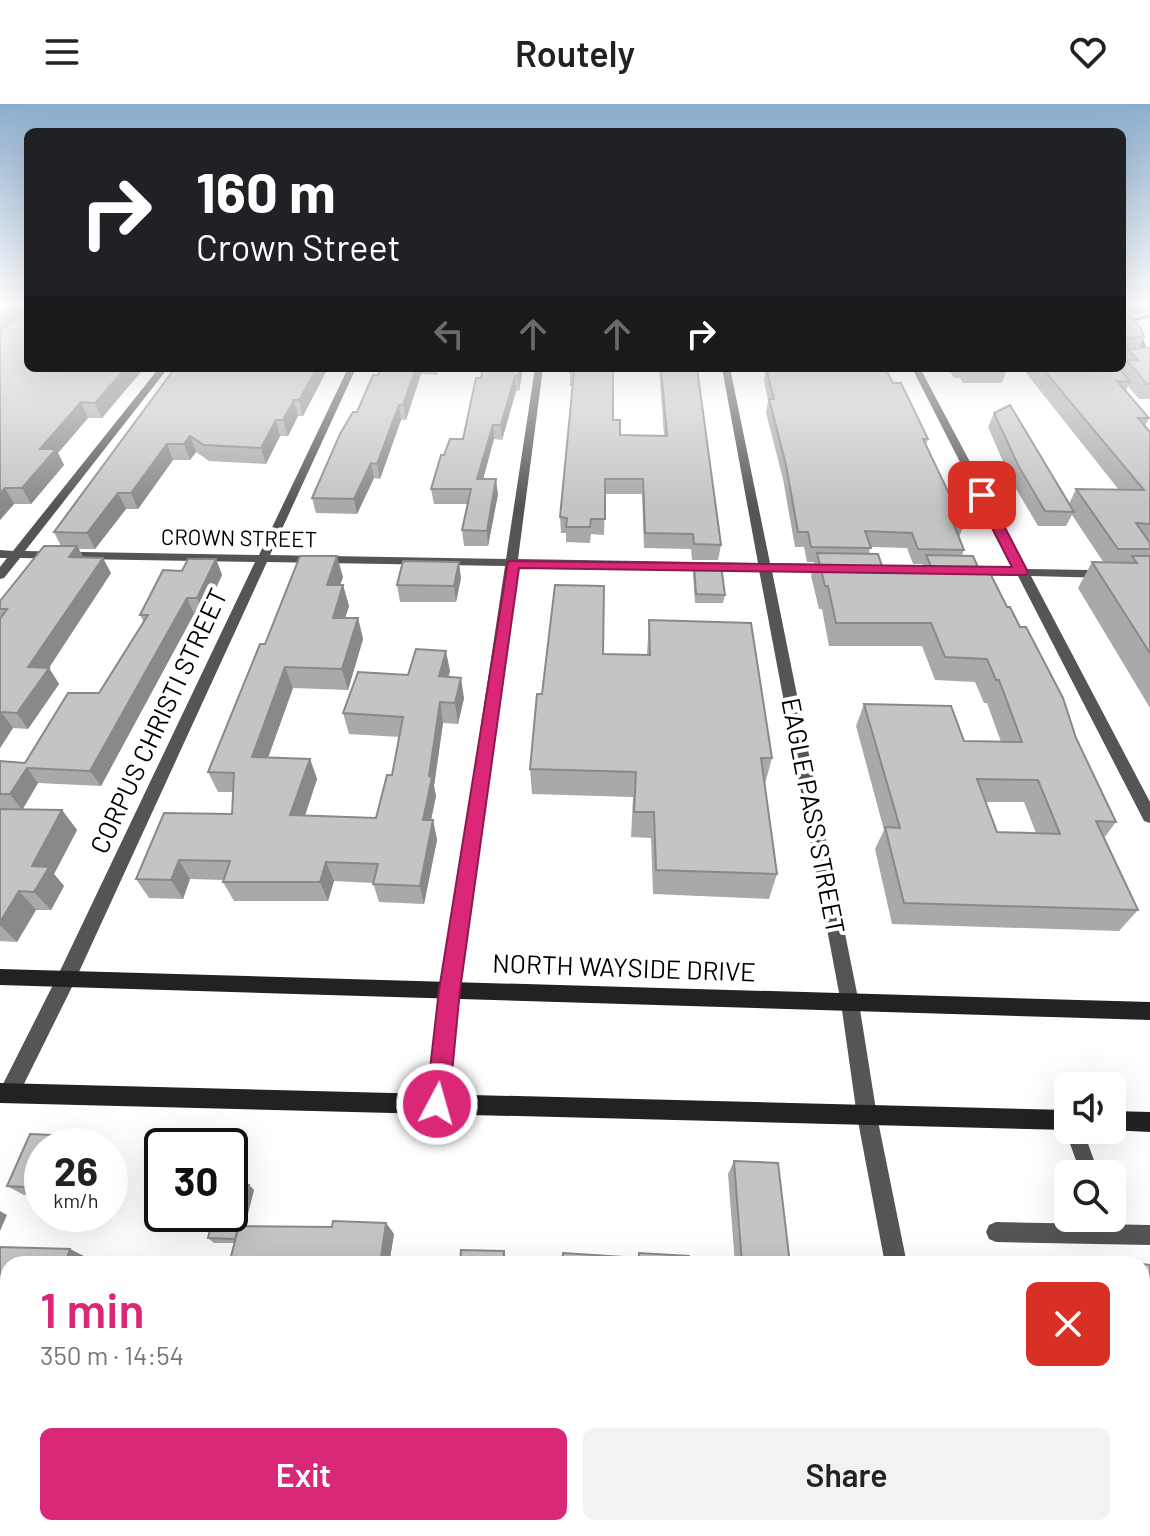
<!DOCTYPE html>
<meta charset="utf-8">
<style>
:root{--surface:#fff;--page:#f2f2f2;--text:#222;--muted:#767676;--accent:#db2777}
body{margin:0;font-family:Barlow,sans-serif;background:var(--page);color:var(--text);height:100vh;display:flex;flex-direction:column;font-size:30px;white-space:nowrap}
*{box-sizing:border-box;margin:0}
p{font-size:26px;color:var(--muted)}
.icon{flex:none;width:44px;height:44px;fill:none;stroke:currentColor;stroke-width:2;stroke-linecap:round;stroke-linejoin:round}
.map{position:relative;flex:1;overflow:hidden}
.drawer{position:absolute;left:0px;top:1152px;width:1150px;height:280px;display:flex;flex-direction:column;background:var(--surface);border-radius:24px 24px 0 0;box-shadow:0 8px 32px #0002}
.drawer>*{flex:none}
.guide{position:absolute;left:24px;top:24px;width:1102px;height:244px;border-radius:12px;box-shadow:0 8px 32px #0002;background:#202124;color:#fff;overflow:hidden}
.controls{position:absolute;left:1054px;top:968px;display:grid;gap:16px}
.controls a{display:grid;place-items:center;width:72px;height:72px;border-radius:12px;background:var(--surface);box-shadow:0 8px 32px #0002;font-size:40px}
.speed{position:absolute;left:24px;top:1024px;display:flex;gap:16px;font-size:40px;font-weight:700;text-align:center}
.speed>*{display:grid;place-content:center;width:104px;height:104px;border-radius:50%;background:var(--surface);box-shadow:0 8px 32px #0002;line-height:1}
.speed small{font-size:20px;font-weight:400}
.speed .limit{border:4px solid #111;border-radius:12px;background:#fff;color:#111}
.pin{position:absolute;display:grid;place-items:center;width:68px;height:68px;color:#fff;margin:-34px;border-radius:16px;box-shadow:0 4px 12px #0006}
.me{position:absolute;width:88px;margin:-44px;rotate:6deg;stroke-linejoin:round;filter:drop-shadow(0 0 6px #0008)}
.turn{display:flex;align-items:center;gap:28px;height:168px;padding:0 40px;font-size:36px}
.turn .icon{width:104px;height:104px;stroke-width:2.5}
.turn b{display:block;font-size:56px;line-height:68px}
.lanes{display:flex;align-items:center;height:76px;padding:0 40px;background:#0003;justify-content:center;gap:40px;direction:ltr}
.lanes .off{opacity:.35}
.round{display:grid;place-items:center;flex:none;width:84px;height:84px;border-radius:12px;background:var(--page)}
.overview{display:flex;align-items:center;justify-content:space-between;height:136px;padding:0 40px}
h1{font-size:48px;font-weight:600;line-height:60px;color:var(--accent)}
.button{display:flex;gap:16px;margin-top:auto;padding:16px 40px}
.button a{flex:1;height:92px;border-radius:12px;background:var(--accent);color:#fff;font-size:32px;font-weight:600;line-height:92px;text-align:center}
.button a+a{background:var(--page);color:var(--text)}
header{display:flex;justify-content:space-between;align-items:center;height:104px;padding:0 40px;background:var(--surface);font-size:36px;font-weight:600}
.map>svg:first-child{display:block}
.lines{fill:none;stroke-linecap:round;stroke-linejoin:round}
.service{fill:#555;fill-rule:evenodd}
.minor{fill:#555;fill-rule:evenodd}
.secondary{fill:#222;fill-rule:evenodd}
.wall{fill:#a9a9a9;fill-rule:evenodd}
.shaded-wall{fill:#898989}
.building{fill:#c4c4c4;stroke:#898989;stroke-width:2;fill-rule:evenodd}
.route{fill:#db2777;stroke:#8e194d;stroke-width:2}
.labels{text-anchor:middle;stroke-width:8;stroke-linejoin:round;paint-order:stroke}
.far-street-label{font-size:22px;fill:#000;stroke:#fff}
.street-label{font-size:26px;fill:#000;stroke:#fff}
</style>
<header><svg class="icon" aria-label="menu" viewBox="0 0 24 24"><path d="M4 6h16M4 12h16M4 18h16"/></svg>Routely<svg class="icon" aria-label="heart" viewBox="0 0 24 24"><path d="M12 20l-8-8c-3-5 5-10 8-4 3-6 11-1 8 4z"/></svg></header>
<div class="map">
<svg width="1150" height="1432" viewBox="0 0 1150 1432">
<rect width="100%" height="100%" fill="#fff"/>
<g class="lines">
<g class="service">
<polygon points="1150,210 1150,214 1137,216 1150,254 1146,256 1142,254 1129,215"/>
<polygon points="1068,1019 1068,1026 1083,1026 1099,1070 1081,1070 1065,1026"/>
<polygon points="996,1118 1150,1121 1150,1141 996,1138 989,1135 986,1128 989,1121"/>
</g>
<g class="minor">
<polygon points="159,264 168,264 25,447 259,451 348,264 356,264 270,451 506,455 535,264 543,264 518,455 758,459 722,264 730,264 770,459 832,460 838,464 832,468 772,467 859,899 877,1012 907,1160 885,1160 857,1012 841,899 759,466 517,462 459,886 447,1000 444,1007 437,1010 430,1007 427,1000 441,886 505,462 267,458 73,881 16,996 9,999 2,996 2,982 59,869 255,458 20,454 4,474 0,475 0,463 7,454 0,454 0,446 13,447"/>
<polygon points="912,264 920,264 1027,465 1150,467 1150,475 1031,472 1150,698 1150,719 1144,717 1142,713 1018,472 968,471 962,467 968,463 1014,464"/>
<polygon points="864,461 940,462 946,466 940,470 860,468 860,462"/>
<polygon points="0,1392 8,1393 8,1419 0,1418"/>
<polygon points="408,1424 615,1424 619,1432 412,1432"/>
<polygon points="933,1424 961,1424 962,1432 934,1432"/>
</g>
<g class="secondary">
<polygon points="0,865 1150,898 1150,916 0,881"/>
<polygon points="0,979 1068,1006 1069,1026 0,999"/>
<polygon points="1112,1007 1150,1008 1150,1028 1109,1026 1112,1026"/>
</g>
</g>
<g class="wall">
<polygon points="0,200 28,200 28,264 144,264 102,314 88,314 58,349 64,361 31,400 14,400 0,416"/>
<polygon points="1122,200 1150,200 1150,208 1129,212 1144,233 1139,244 1150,244 1150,295 1139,295 1128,282 1126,287 1149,314 1145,322 1150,328 1150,604 1078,484 1092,458 1104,459 1072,411 1066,422 1038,422 1012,378 988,323 994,309 1069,400 1076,385 1119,386 1026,269 1028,264 1119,264 1121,267 1123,263"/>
<polygon points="175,264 328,264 303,312 298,312 288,332 280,332 266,360 209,357 196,348 190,356 173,356 138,405 126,405 95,445 79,445 83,453 111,469 49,564 59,580 28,625 13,624 0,644 0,497 61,442 54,428"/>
<polygon points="381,264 439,264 437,271 421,270 406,316 401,316 380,375 374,374 357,410 316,409 312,394"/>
<polygon points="483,264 523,264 519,287 516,287 502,336 494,335 483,375 498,390 488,442 464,442 462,426 467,400 434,400 431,385 444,351 463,335"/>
<polygon points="570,264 613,316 620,331 664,332 659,264 697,264 721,441 718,456 692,456 691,445 644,444 642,390 605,390 604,431 591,430 590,439 566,438 566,429 561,429 560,413 572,282 570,282"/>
<path d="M766,264L893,279L928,335L926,341L964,421L959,433L964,446L962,451L978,463L1007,503L1076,634L1116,718L1104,734L1138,806L1119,827L892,820L875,745L884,726L856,622L864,600L964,637L1001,638L987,599H984L975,578L935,576L922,542H829L822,505H819L811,472L814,458H807L804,443H795L783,375L766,309L768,297L764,277ZM870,443L907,444L913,460H923L920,468H884L869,450ZM985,698H1024L1036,729L997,728Z"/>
<polygon points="948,264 1007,264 1007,265 1002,279 963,279 960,274 954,274"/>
<polygon points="216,455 222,471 204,510 194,510 101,682 38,679 23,705 62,706 77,726 54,770 64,782 51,806 36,806 17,838 0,837 0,657 25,659 99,589 144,518 140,511 182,467"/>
<polygon points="694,461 725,491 723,499 695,499 693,469"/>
<polygon points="343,473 340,481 343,481 349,502 345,514 358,514 363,535 348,586 293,584 268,654 310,655 317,675 305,711 376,714 392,671 400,633 349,630 343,609 408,571 450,567 448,573 464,594 458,620 443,619 434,682 436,692 431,716 433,716 437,736 424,800 379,798 373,779 334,777 328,797 234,797 223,778 224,776 190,775 183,795 149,794 136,775 232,710 233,688 218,688 208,668 265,540"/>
<polygon points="461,474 456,498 400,498 397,481"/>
<polygon points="649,516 772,654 765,680 777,770 769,795 653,790 651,734 631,733 633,693 532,690 530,665 542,590 603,550 647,550"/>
<polygon points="30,1030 73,1032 88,1042 42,1042 42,1092 24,1091 7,1082"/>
<polygon points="734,1057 790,1160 735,1160 728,1070"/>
<polygon points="249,1081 254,1086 245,1122 332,1123 386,1119 394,1130 389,1160 229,1160 235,1139 214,1139 208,1134"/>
<polygon points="0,1143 92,1156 91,1160 8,1160 8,1247 0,1247"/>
<polygon points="1009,1155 1135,1160 1000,1160"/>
<polygon points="1044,1424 1142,1424 1150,1432 1046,1432"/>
</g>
<g class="shaded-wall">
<polygon points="14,200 17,200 23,213 0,233 0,213"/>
<polygon points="1134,200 1150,200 1150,206 1149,207 1128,212"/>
<polygon points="126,264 144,264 102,314 95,299"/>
<polygon points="317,264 328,264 303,312 299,296"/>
<polygon points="416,264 420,264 421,270 406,316 403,301"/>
<polygon points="520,264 523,264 519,287 518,273"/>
<polygon points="515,272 516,287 502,336 501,321"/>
<polygon points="294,296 298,312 288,332 283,316"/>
<polygon points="81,298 88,314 58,349 64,361 31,400 22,384 40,345"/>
<polygon points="399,301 401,316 380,375 377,360"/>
<polygon points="276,316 280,332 266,360 261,344"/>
<polygon points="493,321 494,335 479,390 477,375"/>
<polygon points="190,332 196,348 190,356 184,340"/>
<polygon points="167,340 173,356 138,405 131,389"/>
<polygon points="371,359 374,374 357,410 354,395"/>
<polygon points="496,375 498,390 488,442 487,427"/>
<polygon points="5,384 14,400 0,416 0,389"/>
<polygon points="118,389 126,405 95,445 87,429"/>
<polygon points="77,442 86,458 69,453"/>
<polygon points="337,452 343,473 332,502 327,481"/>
<polygon points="103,454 111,469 44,571 49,564 59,580 28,625 17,609 28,563"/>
<polygon points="216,455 222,471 204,510 197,494"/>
<polygon points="459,458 461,474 456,498 454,482"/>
<polygon points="343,481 349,502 339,534 333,514"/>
<polygon points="187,494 194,510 101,682 90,667"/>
<polygon points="358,514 363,535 348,586 342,565"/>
<polygon points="446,547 450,567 443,593 439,572"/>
<polygon points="285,563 293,584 261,673 252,653"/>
<polygon points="461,574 464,594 458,620 455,599"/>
<polygon points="440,598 443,619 434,682 436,692 427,735 423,716"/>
<polygon points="1,608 13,624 0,644 0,610"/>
<polygon points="310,655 317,675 299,730 290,711"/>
<polygon points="27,664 38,679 22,706 10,690"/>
<polygon points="62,706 77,726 54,770 64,782 51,806 34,788 32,762"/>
<polygon points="433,716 437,736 424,800 420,782"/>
<polygon points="179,756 190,775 183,795 171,776"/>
<polygon points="326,758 334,777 328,797 320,778"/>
<polygon points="19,787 36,806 17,838 0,821 0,818"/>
<polygon points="73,1032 88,1042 68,1042"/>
<polygon points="249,1081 254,1086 240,1139 235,1135"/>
<polygon points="0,1107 7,1111 0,1127"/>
<polygon points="386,1119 394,1130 389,1160 380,1160"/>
<polygon points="70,1145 92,1156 91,1160 65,1160"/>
<polygon points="504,1147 506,1156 506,1160 503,1160"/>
</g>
<g class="building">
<polygon points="0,200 14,200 0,213"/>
<polygon points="24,200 28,200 28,264 126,264 95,299 81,298 40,345 56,345 22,384 5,384 0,389 0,228 23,209"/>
<polygon points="1122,205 1141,224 1144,233 1127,234 1129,245 1150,244 1150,280 1147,280 1126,256 1138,256 1122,239"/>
<polygon points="175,264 317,264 299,296 294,296 283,316 276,316 261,344 204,341 190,332 184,340 167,340 131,389 118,389 87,429 54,428"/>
<polygon points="381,264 416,264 403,301 399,301 377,360 371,359 354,395 312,394 340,330 353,308 357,308 373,271 378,271"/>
<polygon points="483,264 520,264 518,273 515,272 501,321 493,321 477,375 496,375 487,427 462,426 471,385 431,385 441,351 444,351 450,335 463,335 476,274 481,274"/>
<polygon points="570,264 613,264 613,316 620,316 620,331 667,332 661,264 697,264 721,441 694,440 693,430 645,429 643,375 605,375 605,415 591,415 590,423 566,423 567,414 560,413 574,268 570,268"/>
<polygon points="766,264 885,264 893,279 901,279 928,335 923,335 964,421 954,421 964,446 918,445 912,429 865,427 871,444 811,443 808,428 798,428 786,361 769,295 774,295"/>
<polygon points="967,264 1007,264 1007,265 968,265"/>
<polygon points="1042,264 1119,264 1130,278 1117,277 1149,314 1138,314 1150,328 1150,420 1136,419 1150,439 1150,445 1118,445 1076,385 1144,386"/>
<polygon points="1010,301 1074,408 1045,407 1019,363 994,309"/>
<polygon points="44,442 77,442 69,453 103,454 28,563 49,564 17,609 1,608 0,610 0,515 7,505 0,505 0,497"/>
<path d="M817,449L878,450L884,468L934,469L926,451L973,452L978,463H987L1007,503H1010L1020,523H1026L1063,594L1076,634L1116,718L1096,717L1138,806L904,799L885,723L900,724L864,600L951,602L964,637L1022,638L999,576H996L987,555L945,553L931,519H836L828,482H825ZM977,675L1038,676L1060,730L997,728Z"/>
<polygon points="300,452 337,452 327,481 343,481 333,514 358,514 342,565 285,563 252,653 310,655 290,711 376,714 387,671 392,671 403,613 343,609 358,568 408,571 416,545 446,547 439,572 461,574 455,599 440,598 429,672 432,673 423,716 433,716 420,782 373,780 378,760 326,758 320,778 223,778 230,757 179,756 171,776 136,775 164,709 232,710 234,669 208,668 260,540 265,540"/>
<polygon points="1132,452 1150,452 1150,549 1092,458 1137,459"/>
<polygon points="188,455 216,455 197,494 187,494 90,667 27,664 10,690 0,690 0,657 25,659 68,589 99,589 148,511 140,511 163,466 182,467"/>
<polygon points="403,457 459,458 454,482 397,481"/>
<polygon points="694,461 721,461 725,491 696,490"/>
<polygon points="555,481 604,482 603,550 650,551 649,516 751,519 772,654 761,654 777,770 656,766 654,708 634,708 636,668 530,665 537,590 542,590"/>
<polygon points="0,705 62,706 32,762 49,763 34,788 19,787 0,818"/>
<polygon points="30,1030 73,1032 68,1042 42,1042 42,1084 7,1082"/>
<polygon points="734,1057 778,1059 790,1160 742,1160"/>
<polygon points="230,1081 249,1081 235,1135 208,1134 214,1110 230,1110"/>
<polygon points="333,1117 386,1119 380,1160 229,1160 239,1122 332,1123"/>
<polygon points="0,1143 70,1145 65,1160 8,1160 8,1241 0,1241"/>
<polygon points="461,1146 504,1147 503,1160 460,1160"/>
<polygon points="563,1149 639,1154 639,1149 689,1152 689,1160 562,1160"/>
<polygon points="1009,1155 1135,1160 1010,1160"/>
<polygon points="1142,1160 1150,1161 1150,1432 1083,1432 1080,1424 1142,1424"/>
</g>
<linearGradient id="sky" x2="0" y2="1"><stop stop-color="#8cadcc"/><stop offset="0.5" stop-color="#fff"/><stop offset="1" stop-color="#fff" stop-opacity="0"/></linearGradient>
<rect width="1150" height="401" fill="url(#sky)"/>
<polygon class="route" points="982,387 988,391 1028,468 1026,471 519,464 460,886 449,1000 446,1008 437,1011 429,1008 426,1000 439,886 508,457 1012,463 975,391"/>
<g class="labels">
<g class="far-street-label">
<text transform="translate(239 434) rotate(1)" y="8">CROWN STREET</text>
</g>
<g class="street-label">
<text transform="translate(159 617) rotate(-65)" y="9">CORPUS CHRISTI STREET</text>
<text transform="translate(813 712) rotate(79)" y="9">EAGLE PASS STREET</text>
<text transform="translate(624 864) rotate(2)" y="9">NORTH WAYSIDE DRIVE</text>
</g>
</g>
</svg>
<div class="controls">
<a><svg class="icon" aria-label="sound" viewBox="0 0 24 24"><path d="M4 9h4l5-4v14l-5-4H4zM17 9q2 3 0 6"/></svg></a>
<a><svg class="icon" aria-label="search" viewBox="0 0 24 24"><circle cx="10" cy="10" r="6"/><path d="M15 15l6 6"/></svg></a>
</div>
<div class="speed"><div>26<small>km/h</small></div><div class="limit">30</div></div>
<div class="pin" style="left:982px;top:391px;background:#d93025"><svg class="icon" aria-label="arrive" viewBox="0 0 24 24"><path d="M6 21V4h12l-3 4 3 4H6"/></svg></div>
<svg class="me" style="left:437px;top:1000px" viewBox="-20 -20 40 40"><circle r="17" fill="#db2777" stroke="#fff" stroke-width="3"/><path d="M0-11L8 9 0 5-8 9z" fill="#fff"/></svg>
<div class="guide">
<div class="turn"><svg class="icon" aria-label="right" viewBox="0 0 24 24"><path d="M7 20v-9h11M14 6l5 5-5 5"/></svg><div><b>160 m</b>Crown Street</div></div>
<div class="lanes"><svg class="icon off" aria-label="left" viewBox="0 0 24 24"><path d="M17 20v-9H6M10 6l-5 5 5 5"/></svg><svg class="icon off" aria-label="ahead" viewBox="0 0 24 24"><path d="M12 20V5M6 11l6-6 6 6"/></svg><svg class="icon off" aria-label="ahead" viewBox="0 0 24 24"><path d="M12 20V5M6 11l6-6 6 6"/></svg><svg class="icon" aria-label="right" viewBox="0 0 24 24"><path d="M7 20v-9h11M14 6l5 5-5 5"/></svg></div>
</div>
<section class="drawer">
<div class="overview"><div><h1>1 min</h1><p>350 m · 14:54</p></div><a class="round" style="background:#d93025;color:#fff"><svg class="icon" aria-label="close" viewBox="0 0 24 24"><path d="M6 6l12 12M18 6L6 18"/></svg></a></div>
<div class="button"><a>Exit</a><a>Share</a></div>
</section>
</div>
